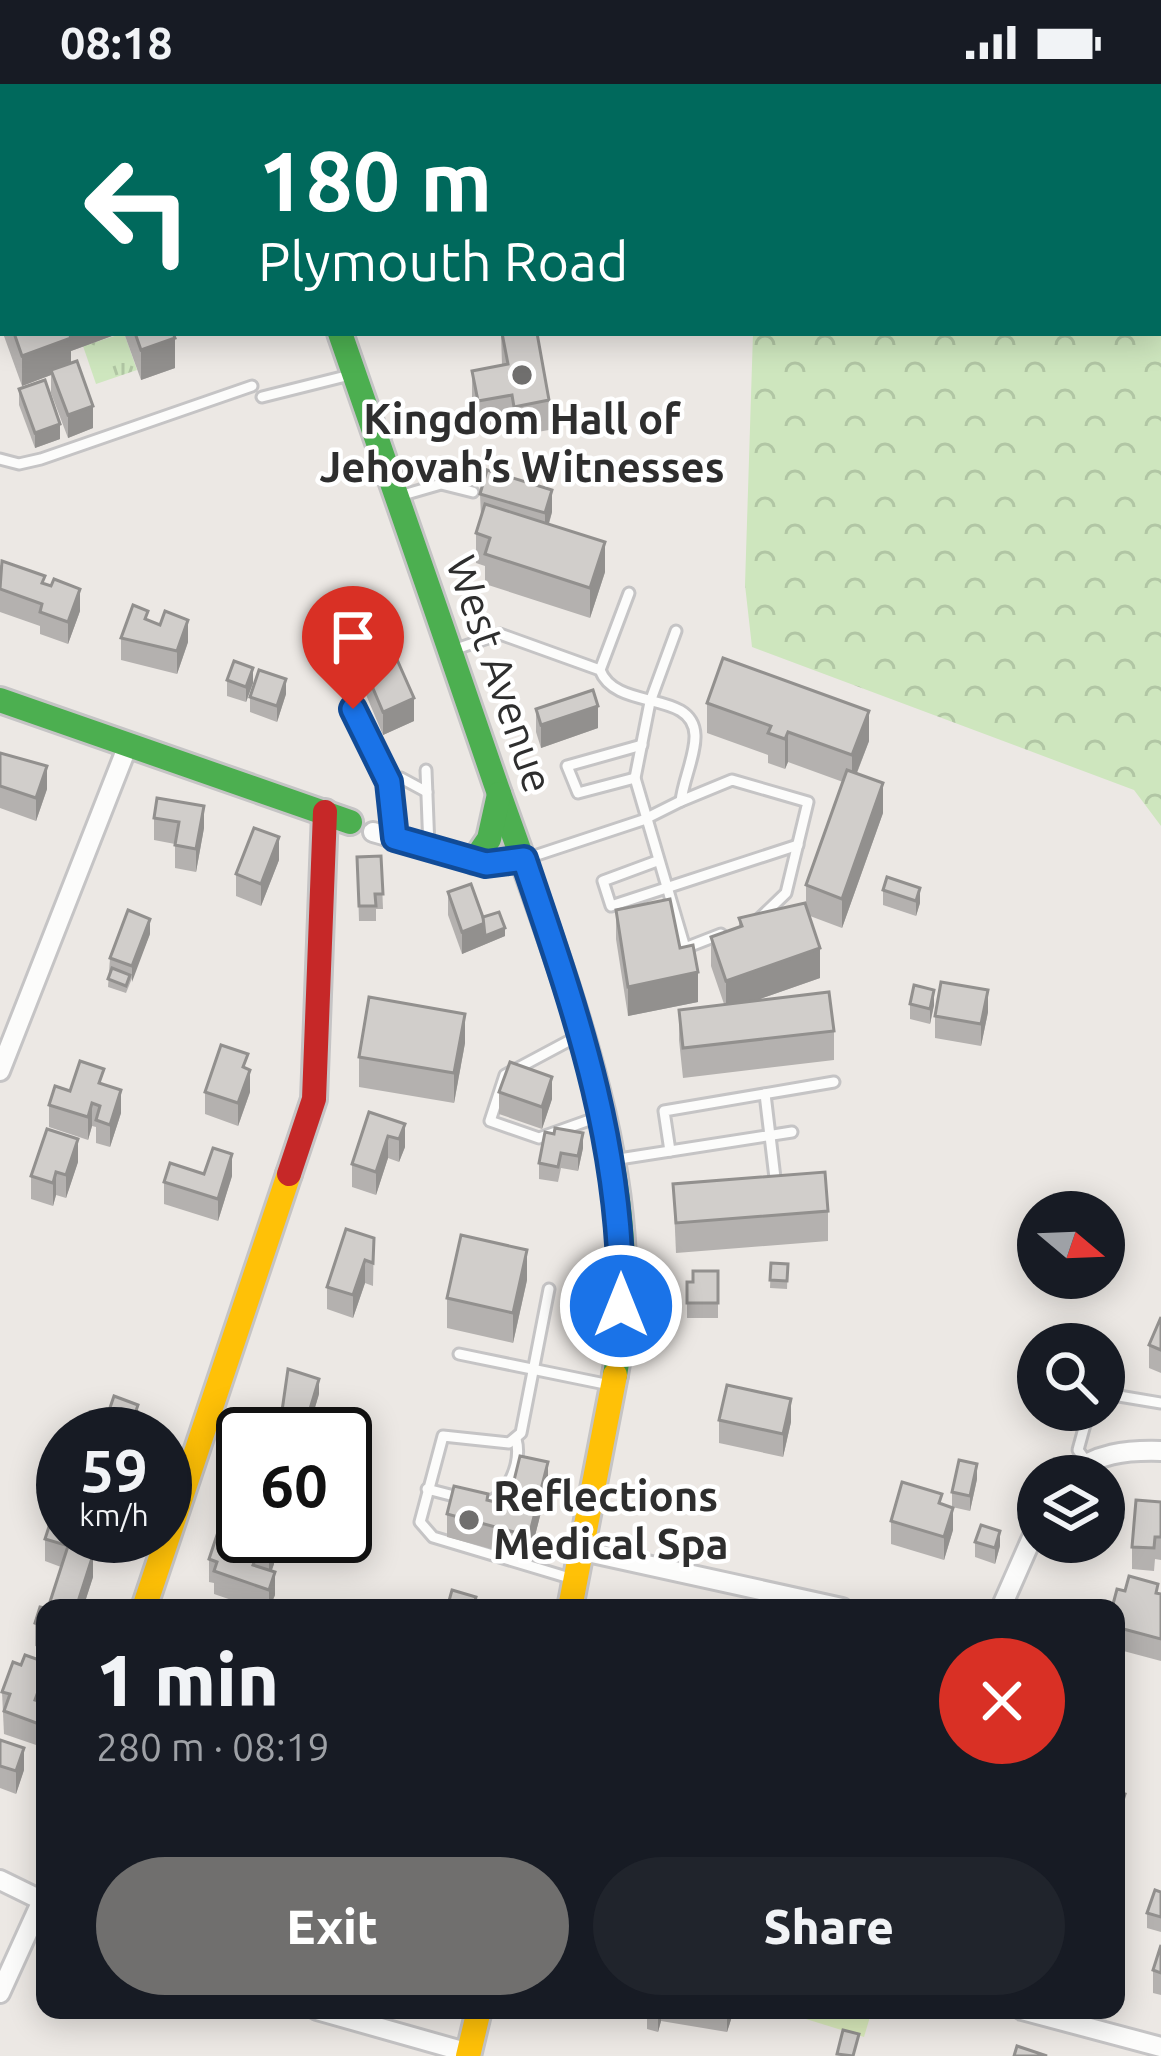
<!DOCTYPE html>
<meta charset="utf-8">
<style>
:root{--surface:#171b24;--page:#20242c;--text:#f1f3f6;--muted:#9ea1a6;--accent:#706f6e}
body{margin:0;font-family:Ubuntu,sans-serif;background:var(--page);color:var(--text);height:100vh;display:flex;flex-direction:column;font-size:45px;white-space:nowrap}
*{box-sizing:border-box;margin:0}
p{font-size:39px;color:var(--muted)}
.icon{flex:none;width:66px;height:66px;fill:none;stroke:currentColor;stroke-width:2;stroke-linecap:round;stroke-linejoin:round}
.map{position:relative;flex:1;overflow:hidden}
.panel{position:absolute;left:36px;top:1515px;width:1089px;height:420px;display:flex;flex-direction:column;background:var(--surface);border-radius:24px;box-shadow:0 6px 30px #0003}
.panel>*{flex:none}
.guide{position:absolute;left:0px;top:0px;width:1161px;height:252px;box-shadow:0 6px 30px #0003;background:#00695c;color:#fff;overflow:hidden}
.needle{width:78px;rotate:109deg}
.fabs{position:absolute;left:1017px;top:1107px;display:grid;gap:24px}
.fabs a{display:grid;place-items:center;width:108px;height:108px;border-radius:50%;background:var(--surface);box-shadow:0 6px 30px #0003;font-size:60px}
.speed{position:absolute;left:36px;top:1323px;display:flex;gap:24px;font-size:60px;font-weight:700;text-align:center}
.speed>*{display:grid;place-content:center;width:156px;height:156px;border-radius:50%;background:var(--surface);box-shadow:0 6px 30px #0003;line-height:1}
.speed small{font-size:30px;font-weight:400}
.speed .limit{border:6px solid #111;border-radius:18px;background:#fff;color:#111}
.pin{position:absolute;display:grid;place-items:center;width:102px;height:102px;color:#fff;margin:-123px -51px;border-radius:50% 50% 50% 0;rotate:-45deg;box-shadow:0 0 12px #0007}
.pin .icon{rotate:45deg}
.me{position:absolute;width:132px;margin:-66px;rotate:0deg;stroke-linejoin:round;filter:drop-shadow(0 0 9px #0008)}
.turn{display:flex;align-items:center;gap:42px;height:252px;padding:0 60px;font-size:54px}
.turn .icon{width:156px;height:156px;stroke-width:2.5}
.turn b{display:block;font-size:84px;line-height:102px}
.round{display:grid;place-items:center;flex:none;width:126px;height:126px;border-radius:63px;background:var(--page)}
.overview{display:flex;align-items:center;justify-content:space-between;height:204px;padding:0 60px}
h1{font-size:72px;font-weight:800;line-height:90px}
.button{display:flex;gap:24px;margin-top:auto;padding:24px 60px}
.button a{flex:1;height:138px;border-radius:72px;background:var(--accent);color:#fff;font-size:48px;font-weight:800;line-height:138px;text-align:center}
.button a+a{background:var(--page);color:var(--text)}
.status{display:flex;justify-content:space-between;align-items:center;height:84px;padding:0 60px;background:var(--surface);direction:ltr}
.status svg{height:33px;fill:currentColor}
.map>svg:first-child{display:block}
.forest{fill:url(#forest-crowns)}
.park{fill:url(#park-tufts)}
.pitch{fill:#d9eabb}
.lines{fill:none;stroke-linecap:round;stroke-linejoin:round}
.lane-casing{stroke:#c5c4c5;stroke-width:15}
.street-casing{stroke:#c5c4c5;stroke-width:24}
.fast-casing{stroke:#c5c4c5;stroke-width:30}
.slow-casing{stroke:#c5c4c5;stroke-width:30}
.jam-casing{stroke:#c5c4c5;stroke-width:30}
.lane{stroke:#fcfcfb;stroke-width:9}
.street{stroke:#fcfcfb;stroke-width:18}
.fast{stroke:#4caf50;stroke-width:24}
.slow{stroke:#ffc107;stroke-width:24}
.jam{stroke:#c62828;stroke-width:24}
.wall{fill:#b4b1af}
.shaded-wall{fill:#92908e}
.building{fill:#d1cecb;stroke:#92908e;stroke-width:3}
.route-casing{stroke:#114b97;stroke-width:30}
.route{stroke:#1a73e8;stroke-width:21}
.poi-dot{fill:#706f6e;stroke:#fff;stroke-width:4.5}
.labels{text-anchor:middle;stroke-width:9;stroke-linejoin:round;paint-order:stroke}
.poi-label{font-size:42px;font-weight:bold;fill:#2e2e2e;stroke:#fff}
.street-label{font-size:42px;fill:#2e2e2e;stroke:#fff}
</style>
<div class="status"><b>08:18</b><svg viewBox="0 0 49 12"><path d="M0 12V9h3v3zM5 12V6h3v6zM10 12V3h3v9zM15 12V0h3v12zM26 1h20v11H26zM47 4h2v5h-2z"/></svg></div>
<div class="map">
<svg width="1161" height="1972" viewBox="0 0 1161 1972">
<defs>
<pattern id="forest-crowns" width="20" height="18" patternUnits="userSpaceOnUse" patternTransform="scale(3)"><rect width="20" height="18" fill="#cee6be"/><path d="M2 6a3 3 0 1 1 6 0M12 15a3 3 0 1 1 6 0" fill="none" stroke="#b1c6a4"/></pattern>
<pattern id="park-tufts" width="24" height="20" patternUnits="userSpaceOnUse" patternTransform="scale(3)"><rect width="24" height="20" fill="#cee6be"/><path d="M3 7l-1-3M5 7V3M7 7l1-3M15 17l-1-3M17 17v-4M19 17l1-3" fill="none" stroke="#b1c6a4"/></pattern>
</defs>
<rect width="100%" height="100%" fill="#ece8e4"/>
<polygon class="forest" points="839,0 1161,0 1161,742 1134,706 752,563 745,501 753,249 1158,249 1158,3"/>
<polygon class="park" points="124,249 137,286 96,300 83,262"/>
<polygon class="pitch" points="777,1926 872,1926 864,1953"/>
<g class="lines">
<defs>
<g id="lane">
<polyline points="154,0 155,3"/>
<polyline points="171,3 171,0"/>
<polyline points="288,3 291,0"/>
<polyline points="262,313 350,291"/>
<polyline points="0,375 19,380 41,375 252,302"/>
<polyline points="403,411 441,400 473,408"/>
<polyline points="676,547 650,618 635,694 685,864 721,850"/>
<path d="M456,565L500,550L600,586C616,628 693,605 695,651C696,670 683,697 681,717L732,696L808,718L786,809L759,835"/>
<polyline points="600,586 629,509"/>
<polyline points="353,625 389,698 395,754"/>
<polyline points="426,686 429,764"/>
<polyline points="635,694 578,709 567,682 642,661"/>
<polyline points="389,698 401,694 427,708"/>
<polyline points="528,774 643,736 681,717"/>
<polyline points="657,777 603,797 611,822 798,761"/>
<polyline points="578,952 505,991 490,1037 539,1054 598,1033"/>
<polyline points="765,1010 775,1094"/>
<polyline points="670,1067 664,1027 834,998"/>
<polyline points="619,1075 792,1048"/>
<polyline points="549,1205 521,1349 509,1359 443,1352 420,1438 433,1453 573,1495"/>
<polyline points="459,1270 610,1301"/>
<polyline points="1104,1315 1113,1311 1161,1319"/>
<polyline points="1086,1377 1078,1366 1089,1326"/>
<polyline points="427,1405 458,1413"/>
<path d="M486,1419C509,1411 522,1378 516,1355"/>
</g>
<g id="street">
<polyline points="373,748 486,780 524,775"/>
<polyline points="0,987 128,661"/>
<path d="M1069,1392C1095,1369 1127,1366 1161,1367"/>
<polyline points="583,1467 842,1524"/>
<polyline points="1001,1524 1038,1440"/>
<polyline points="0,1796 45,1818"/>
<polyline points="0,1909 45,1810"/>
<polyline points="317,1926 469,1969"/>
<polyline points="1022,1926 1161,1963"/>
</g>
<g id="fast">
<path d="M340,249C392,399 444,548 495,698C557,877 653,1098 615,1291"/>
<polyline points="0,616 350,738"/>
<polyline points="474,777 489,755 499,710"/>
</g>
<g id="slow">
<polyline points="252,0 253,3"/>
<polyline points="144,1524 289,1090"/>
<polyline points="570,1524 615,1291"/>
<polyline points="468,1972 479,1926"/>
</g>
<polyline id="jam" points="289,1090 314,1015 325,728"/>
</defs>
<use href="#lane" class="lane-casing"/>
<use href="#street" class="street-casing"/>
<use href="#fast" class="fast-casing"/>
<use href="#slow" class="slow-casing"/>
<use href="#jam" class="jam-casing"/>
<use href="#lane" class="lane"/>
<use href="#street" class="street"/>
<use href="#fast" class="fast"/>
<use href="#slow" class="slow"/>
<use href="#jam" class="jam"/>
</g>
<g class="wall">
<polygon points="0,120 3,129 3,249 120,249 71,267 71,279 93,344 68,354 51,309 51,291 22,302 0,241"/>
<polygon points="124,249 173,249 175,284 141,296"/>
<polygon points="501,249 537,249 549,316 549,346 514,352 512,341 478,347 472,316 472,287 502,281"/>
<polygon points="19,305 60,355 35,364 19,321"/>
<polygon points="480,410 552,428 549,440 605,488 590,534 485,500 485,482 476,479 476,449 481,432"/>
<polygon points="0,481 45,500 80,527 68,560 40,550 40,542 0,528"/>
<polygon points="148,536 188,558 177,590 121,576 121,554"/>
<polygon points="369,571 414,637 383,651 364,606 364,583 369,581"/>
<polygon points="227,596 253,599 246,618 227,612"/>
<polygon points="286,610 277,638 250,628 250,613"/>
<polygon points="707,619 869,657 857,689 883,729 842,844 810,832 820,894 754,917 834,947 834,976 683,994 679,956 679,926 724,920 711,882 711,853 739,843 739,834 806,821 806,801 843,698 788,678 785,685 768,679 768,671 707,649"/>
<polygon points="536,625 598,644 541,664 536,648"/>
<polygon points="0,669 47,705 36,737 0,724"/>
<polygon points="204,722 204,744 196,788 175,784 175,760 154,756 154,734"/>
<polygon points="381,772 383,825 376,825 376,837 359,837 357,773"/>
<polygon points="279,776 261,822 236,812 236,790"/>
<polygon points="883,806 920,819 916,832 883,821"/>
<polygon points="448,808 505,852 462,870 448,831"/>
<polygon points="616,826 680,864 698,918 628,932 616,855"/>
<polygon points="150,850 126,909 108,903 110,874"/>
<polygon points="910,920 934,921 930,940 910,935"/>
<polygon points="988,928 981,962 935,954 935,932"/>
<polygon points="465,959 454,1019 359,1003 359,973"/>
<polygon points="248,985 250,1008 238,1042 205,1030 205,1008"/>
<polygon points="104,1001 121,1029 110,1063 96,1059 96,1043 92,1042 88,1056 49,1043 49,1021 70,1007"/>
<polygon points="499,1008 552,1015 542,1045 499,1030"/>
<polygon points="405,1040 405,1063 399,1078 388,1074 376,1111 352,1103 352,1080"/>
<polygon points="545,1048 583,1064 578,1087 561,1084 558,1098 539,1095 539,1079"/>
<polygon points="78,1078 66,1114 56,1111 53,1122 31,1115 31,1092"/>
<polygon points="204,1090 232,1092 218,1137 164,1120 164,1098"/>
<polygon points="673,1100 828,1127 828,1157 676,1169"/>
<polygon points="374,1154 373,1202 365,1199 353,1234 327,1225 327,1203"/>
<polygon points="771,1179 788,1180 787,1205 770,1204"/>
<polygon points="718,1187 718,1234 687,1234 687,1198 693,1198"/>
<polygon points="527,1196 513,1259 447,1244 447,1214"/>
<polygon points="1161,1233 1161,1289 1149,1284 1149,1261"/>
<polygon points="319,1310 307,1350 282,1342 282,1327"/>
<polygon points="719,1336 791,1338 783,1373 719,1359"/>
<polygon points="977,1395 970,1427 952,1423 952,1408"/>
<polygon points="548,1401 529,1475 447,1453 447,1430 488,1417 508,1421"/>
<polygon points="1161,1418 1161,1476 1155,1475 1154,1487 1132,1485 1132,1463"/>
<polygon points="942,1420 953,1446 944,1476 891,1460 891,1437"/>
<polygon points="225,1451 257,1452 274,1480 271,1487 275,1511 270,1524 255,1524 214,1510 214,1499 209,1498 209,1475"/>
<polygon points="82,1452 79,1466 93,1493 83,1524 48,1524 61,1483 45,1477 45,1455"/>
<polygon points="975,1458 1000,1462 995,1480 975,1473"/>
<polygon points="1125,1507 1161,1510 1161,1577 1116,1565 1116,1524"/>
<polygon points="45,1524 45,1565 35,1562 35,1539"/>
<polygon points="45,1578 45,1644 39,1662 4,1650 2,1608 21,1581"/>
<polygon points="0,1656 24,1686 16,1710 0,1704"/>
<polygon points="1161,1808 1161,1848 1147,1844 1147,1829"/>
<polygon points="1161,1861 1161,1911 1153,1909 1153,1886"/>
<polygon points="640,1926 734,1926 727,1948 661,1937 658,1948 647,1945 647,1934 640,1932"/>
</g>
<g class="shaded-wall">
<polygon points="584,0 611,0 602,3 584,3"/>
<polygon points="65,249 120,249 71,267 71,284 51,286 51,291 22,302 22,272"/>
<polygon points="175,254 175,284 141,296 141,266"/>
<polygon points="93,322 93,344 68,354 68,331"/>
<polygon points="60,340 60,355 35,364 35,349"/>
<polygon points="552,406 552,428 545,452 545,429"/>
<polygon points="605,458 605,488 590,534 590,504"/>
<polygon points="80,505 80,527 68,560 68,538"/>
<polygon points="188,536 188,558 177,590 177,567"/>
<polygon points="253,584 253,599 246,618 246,603"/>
<polygon points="286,595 286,610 277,638 277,622"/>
<polygon points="414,614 414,637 383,651 383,628"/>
<polygon points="598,622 598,644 541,664 541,641"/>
<polygon points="869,627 869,657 852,701 852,671"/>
<polygon points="788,648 788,678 785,685 785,655"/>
<polygon points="47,682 47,705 36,737 36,714"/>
<polygon points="883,699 883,729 842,844 842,815"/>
<polygon points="204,722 204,744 196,788 196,765"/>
<polygon points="279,753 279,776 261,822 261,800"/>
<polygon points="920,804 920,819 916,832 916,817"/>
<polygon points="150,835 150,850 132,898 132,882"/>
<polygon points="485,839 505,844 505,852 462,870 462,848"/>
<polygon points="820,864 820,894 726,927 726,897"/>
<polygon points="698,888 698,918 628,932 628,903"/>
<polygon points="934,906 934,921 930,940 930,925"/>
<polygon points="988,906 988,928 981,962 981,940"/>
<polygon points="465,930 465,959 454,1019 454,989"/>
<polygon points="250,986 250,1008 238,1042 238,1019"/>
<polygon points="552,993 552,1015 542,1045 542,1023"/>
<polygon points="121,1006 121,1029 110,1063 110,1041"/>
<polygon points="92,1019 92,1042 88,1056 88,1033"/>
<polygon points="405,1040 405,1063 399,1078 399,1055"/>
<polygon points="583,1049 583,1064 578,1087 578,1072"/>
<polygon points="388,1052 388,1074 376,1111 376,1088"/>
<polygon points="78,1055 78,1078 66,1114 66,1091"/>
<polygon points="232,1070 232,1092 218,1137 218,1115"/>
<polygon points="56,1088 56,1111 53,1122 53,1099"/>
<polygon points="527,1166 527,1196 513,1259 513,1229"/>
<polygon points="365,1176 365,1199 353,1234 353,1211"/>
<polygon points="319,1295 319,1310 307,1350 307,1335"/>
<polygon points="791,1315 791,1338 783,1373 783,1350"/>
<polygon points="138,1321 138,1344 136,1350 128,1350"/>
<polygon points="548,1378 548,1401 529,1475 529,1452"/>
<polygon points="977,1380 977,1395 970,1427 970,1412"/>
<polygon points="953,1424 953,1446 944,1476 944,1453"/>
<polygon points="1000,1447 1000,1462 995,1480 995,1464"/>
<polygon points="76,1452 82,1452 82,1455 72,1486 72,1463"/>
<polygon points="274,1458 274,1480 269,1495 269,1473"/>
<polygon points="93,1471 93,1493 83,1524 76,1524"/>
<polygon points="275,1488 275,1511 269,1524 269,1506"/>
<polygon points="45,1622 45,1644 39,1662 39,1640"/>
<polygon points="24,1664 24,1686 16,1710 16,1687"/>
<polygon points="1125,1710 1125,1732 1116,1761 1116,1739"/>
<polygon points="658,1926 661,1926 661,1937 658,1948"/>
<polygon points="727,1926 734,1926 727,1948"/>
</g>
<g class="building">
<polygon points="83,0 150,0 151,3 84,3"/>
<polygon points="0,120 3,129 3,219 0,211"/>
<polygon points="14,249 69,249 71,254 22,272"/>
<polygon points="135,249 173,249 175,254 141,266"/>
<polygon points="502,249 537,249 549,316 514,323 512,311 478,317 472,287 508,280"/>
<polygon points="77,277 93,322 68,331 51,286"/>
<polygon points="45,296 60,340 35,349 19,305"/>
<polygon points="487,386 552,406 545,429 480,410"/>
<polygon points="485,420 605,458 590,504 485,470 490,454 476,449"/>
<polygon points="2,477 45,492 42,499 51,502 54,495 80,505 68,538 40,528 42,520 0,505"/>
<polygon points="133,521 148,527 145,535 160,541 165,527 188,536 177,567 121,554"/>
<polygon points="391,562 414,614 383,628 364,583 372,580 369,571"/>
<polygon points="723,574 869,627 852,671 788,648 785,655 768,649 771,642 707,619"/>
<polygon points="234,577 253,584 246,603 227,596"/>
<polygon points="259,586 286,595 277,622 250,613"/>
<polygon points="593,606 598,622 541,641 536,625"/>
<polygon points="0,669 47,682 36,714 0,702"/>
<polygon points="847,686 883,699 842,815 806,801"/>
<polygon points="157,714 204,722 196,765 175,761 179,738 154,734"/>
<polygon points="254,744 279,753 261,800 236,790"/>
<polygon points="381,772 383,810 375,810 376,822 359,822 357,773"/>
<polygon points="887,793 920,804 916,817 883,806"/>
<polygon points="471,800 485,839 462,848 448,808"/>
<polygon points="670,815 680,864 693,861 698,888 628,903 616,826"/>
<polygon points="805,819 820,864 726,897 711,853 742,842 739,834"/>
<polygon points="128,826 150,835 132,882 110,874"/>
<polygon points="499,828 505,844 485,852 483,833"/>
<polygon points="112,884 130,891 126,902 108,895"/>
<polygon points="941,898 988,906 981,940 935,932"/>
<polygon points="914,901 934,906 930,925 910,920"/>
<polygon points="829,908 834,947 683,964 679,926"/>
<polygon points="369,913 465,930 454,989 359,973"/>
<polygon points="221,961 248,970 243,983 250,986 238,1019 205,1008"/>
<polygon points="80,977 104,985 99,999 121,1006 110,1041 96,1036 100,1022 92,1019 88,1033 49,1021 55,1002 70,1007"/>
<polygon points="510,978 552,993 542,1023 499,1008"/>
<polygon points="369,1028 405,1040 399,1055 388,1052 376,1088 352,1080"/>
<polygon points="555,1044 583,1049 578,1072 561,1069 558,1083 539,1079 545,1048 554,1050"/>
<polygon points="47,1045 78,1055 66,1091 56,1088 53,1099 31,1092"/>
<polygon points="213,1064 232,1070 218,1115 164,1098 170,1079 204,1090"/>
<polygon points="825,1088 828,1127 676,1139 673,1100"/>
<polygon points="346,1145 374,1154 373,1179 365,1176 353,1211 327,1203"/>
<polygon points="461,1151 527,1166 513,1229 447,1214"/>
<polygon points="771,1179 788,1180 787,1197 770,1196"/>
<polygon points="693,1187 718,1187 718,1219 687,1219 687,1198 693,1198"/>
<polygon points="1161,1233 1161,1266 1149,1261"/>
<polygon points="288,1285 319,1295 307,1335 282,1327"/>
<polygon points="727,1301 791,1315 783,1350 719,1336"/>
<polygon points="114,1312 138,1321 128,1350 101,1350"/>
<polygon points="520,1372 548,1378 529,1452 447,1430 454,1402 488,1410 487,1416 508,1421"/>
<polygon points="959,1376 977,1380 970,1412 952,1408"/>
<polygon points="902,1398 942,1410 939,1419 953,1424 944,1453 891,1437"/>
<polygon points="1136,1416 1161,1418 1161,1453 1155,1453 1154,1464 1132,1463"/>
<polygon points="55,1424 63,1427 63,1452 76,1452 72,1463 45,1455"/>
<polygon points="981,1441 1000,1447 995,1464 975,1458"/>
<polygon points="228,1442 243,1447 243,1452 257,1452 274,1458 269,1473 258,1469 253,1481 275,1488 269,1506 214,1487 217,1478 209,1475 218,1448 225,1451"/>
<polygon points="68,1462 93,1471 76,1524 48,1524"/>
<polygon points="1129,1492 1158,1500 1156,1509 1161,1510 1161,1555 1116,1543 1116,1524 1112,1524 1117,1505 1125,1507"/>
<polygon points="452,1506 476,1513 473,1524 447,1524"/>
<polygon points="40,1523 45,1524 45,1543 35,1539"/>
<polygon points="25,1571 45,1578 45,1603 40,1602 35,1616 45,1619 39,1640 4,1627 10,1610 2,1608 13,1578 21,1581"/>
<polygon points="0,1656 24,1664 16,1687 0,1682"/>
<polygon points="1116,1707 1125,1710 1116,1739"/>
<polygon points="1155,1806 1161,1808 1161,1833 1147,1829"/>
<polygon points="1161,1861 1161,1889 1153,1886"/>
<polygon points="843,1946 859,1950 853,1972 837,1970"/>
<polygon points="1017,1962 1047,1972 1014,1972"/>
</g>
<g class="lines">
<defs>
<path id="route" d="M353,625L389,698L395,754L486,780L524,775C576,929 622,1056 621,1222"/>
</defs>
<use href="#route" class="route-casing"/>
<use href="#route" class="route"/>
</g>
<g class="poi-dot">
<circle cx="522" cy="291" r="12"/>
<circle cx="469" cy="1436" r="12"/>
</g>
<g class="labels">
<g class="poi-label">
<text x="522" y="350">Kingdom Hall of<tspan x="522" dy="48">Jehovah’s Witnesses</tspan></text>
<text x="493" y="1427" text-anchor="start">Reflections<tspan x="493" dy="48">Medical Spa</tspan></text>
</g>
<g class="street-label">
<text transform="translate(500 590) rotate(71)" y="15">West Avenue</text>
</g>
</g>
</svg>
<div class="fabs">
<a><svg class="needle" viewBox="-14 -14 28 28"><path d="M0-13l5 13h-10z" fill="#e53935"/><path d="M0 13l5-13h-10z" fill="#9ea1a6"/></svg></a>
<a><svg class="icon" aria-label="search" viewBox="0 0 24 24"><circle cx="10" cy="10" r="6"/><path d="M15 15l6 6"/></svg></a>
<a><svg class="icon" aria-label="layers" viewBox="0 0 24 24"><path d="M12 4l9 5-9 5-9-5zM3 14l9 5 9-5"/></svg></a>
</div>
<div class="speed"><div>59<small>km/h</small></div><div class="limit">60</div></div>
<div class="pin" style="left:353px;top:625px;background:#d93025"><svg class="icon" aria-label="arrive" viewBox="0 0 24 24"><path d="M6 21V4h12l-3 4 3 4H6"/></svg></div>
<svg class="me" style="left:621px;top:1222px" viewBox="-20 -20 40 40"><circle r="17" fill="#1a73e8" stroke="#fff" stroke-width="3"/><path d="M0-11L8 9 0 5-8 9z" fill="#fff"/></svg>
<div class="guide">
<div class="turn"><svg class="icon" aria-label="left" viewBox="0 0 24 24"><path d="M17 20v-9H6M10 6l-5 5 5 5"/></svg><div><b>180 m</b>Plymouth Road</div></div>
</div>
<section class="panel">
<div class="overview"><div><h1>1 min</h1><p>280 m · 08:19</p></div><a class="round" style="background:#d93025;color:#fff"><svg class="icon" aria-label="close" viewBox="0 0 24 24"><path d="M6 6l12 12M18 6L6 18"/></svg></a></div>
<div class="button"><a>Exit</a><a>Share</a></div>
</section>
</div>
